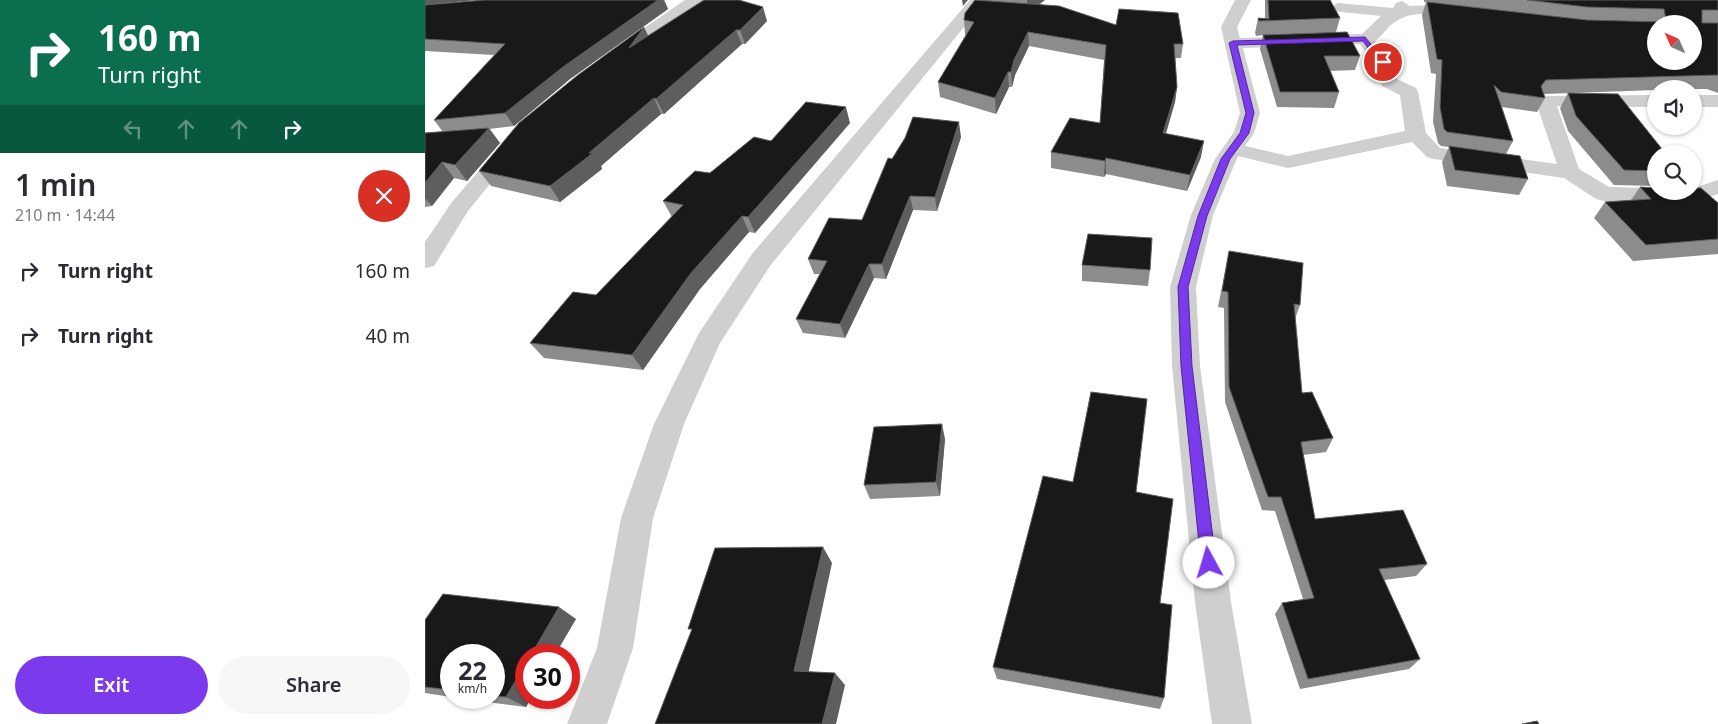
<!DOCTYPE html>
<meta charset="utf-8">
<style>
:root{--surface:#fff;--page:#f7f7f7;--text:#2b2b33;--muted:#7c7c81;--accent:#7c3aed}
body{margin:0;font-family:"Noto Sans",sans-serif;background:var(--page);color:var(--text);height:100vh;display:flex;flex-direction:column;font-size:19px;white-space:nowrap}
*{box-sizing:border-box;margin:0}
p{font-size:16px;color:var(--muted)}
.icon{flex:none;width:28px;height:28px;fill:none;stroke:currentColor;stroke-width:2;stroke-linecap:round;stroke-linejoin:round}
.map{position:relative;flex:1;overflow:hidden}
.details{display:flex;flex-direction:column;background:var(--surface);width:425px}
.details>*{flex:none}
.banner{background:#0b6e4f;color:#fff;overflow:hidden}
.needle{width:32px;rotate:315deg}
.tools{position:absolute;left:1222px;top:15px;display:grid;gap:10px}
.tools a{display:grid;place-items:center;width:55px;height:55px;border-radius:50%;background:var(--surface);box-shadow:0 1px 4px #0004;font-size:25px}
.speed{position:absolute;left:15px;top:644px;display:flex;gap:10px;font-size:25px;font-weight:700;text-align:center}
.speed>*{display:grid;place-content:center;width:65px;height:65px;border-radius:50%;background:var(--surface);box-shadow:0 1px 4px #0004;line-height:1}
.speed small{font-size:12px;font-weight:400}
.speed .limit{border:8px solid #d22;background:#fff;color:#111}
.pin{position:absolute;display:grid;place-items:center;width:42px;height:42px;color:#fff;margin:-21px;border:2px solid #fff;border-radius:50%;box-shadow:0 1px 5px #0007}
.me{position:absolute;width:55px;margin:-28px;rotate:354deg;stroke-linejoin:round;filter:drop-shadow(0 0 4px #0008)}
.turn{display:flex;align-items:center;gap:18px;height:105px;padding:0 15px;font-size:22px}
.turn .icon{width:65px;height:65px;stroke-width:2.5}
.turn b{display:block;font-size:35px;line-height:42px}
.lanes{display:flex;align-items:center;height:48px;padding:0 15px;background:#0003;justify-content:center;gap:25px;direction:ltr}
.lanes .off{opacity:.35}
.round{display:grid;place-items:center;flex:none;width:52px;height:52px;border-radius:26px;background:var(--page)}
.headline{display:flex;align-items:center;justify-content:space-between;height:85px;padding:0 15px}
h1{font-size:30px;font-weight:600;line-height:38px}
.primary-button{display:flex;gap:10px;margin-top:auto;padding:10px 15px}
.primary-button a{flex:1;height:58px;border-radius:30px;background:var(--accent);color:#fff;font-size:20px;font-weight:600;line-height:58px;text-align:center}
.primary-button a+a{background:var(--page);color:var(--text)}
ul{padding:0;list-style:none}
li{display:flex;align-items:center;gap:15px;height:65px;padding:0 15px}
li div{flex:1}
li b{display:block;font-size:19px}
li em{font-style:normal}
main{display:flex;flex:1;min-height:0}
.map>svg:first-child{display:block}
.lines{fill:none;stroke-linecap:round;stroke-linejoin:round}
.street{fill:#cfcfcf;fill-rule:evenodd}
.wall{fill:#8c8c8c}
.shaded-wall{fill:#5e5e5e}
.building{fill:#191919;stroke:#5e5e5e;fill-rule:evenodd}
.route{fill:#7c3aed;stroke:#51269a}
</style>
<main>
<section class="details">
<div class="banner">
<div class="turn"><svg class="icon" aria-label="right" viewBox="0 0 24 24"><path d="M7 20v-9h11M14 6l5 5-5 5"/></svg><div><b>160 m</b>Turn right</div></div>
<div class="lanes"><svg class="icon off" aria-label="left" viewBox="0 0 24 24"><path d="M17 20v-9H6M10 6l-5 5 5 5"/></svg><svg class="icon off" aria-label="ahead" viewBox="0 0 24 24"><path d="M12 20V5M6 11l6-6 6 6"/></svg><svg class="icon off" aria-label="ahead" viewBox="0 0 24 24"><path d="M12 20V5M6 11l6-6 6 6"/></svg><svg class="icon" aria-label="right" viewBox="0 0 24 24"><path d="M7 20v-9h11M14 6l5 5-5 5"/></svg></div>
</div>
<div class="headline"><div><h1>1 min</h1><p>210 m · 14:44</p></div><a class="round" style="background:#d93025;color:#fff"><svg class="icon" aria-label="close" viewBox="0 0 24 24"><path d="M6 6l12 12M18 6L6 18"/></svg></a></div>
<ul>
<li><svg class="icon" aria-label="right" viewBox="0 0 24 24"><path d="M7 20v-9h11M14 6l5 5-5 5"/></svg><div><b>Turn right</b></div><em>160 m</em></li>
<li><svg class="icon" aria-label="right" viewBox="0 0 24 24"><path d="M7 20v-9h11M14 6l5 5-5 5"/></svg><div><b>Turn right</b></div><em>40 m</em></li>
</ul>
<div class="primary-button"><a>Exit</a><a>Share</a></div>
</section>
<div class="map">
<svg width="1293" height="724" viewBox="0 0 1293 724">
<rect width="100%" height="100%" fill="#fff"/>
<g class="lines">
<g class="street">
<polygon points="260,0 278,0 198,59 186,59 183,55 186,51"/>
<polygon points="545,0 561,0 345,266 295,343 259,424 228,518 208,648 182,724 142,724 172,648 196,518 229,424 274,333 327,254"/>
<path d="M810,0H826L812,27L815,38L937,34L956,16L907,11L905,8L913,3L968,8L971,3L977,1L985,6L1007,5L1041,9L1043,12L1041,15L1035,17C1013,15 989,9 970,22C962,27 958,35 950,41L966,62L972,79L991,88L993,92L1001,133L1015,148L1132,164L1110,100L1113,96L1231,95V107L1132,106L1154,169L1184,187L1231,188V191H1269V188L1293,180V194L1270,202L1179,201L1171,199L1139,178L1009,159L1002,157L987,142L863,168L813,156L788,215L771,287L775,366L806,602L827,724H787L770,602L747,366L745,287L766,215L790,159L809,132L815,113L796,27ZM935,44L948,62L957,86L975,95L980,131L863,156L820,146L829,133L835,113L818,48Z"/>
<rect x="1269" y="95" width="24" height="12"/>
<polygon points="83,143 90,145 93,149 43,211 9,266 0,268 0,242 27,202 76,145"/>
</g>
</g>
<g class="wall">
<polygon points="59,0 239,0 243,9 145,79 89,126 64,129 75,143 42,181 29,178 7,206 0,207 0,133 18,132 9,120 69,55 0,51 0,5"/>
<polygon points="556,0 620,0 614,4 758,44 756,58 750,58 752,87 750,102 741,134 776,157 762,191 681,174 679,177 626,168 626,152 675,123 679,60 604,46 590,75 587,87 584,87 571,114 515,97 513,82 541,35 540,35 539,20"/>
<polygon points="840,0 905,0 915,18 911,32 935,56 930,70 905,71 914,92 909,108 852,107 835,49 838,35 831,36 830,33 833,18 840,19"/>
<polygon points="999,0 1293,0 1293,93 1282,89 1231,89 1231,90 1119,94 1120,98 1112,112 1077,107 1088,141 1081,154 1103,179 1094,195 1022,186 1017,162 1024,147 1016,146 1013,143 1008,122 1011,74 1006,73 997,15 1001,2 999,2"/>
<polygon points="342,21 320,44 317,44 239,114 236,114 176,166 177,169 135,202 66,186 54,171 223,36"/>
<polygon points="1143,93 1231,154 1231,186 1189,185 1143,131 1135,108"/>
<polygon points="425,123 330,233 324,232 275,289 218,370 119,358 105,343 171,295 247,217 238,201 285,173 346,141"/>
<polygon points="536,137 512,211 488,210 461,279 449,278 420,338 378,333 371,319 395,274 389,274 383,259 437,220 467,159"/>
<polygon points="1215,187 1293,203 1293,254 1208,261 1169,218 1180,202 1206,200"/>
<polygon points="804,251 875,305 870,319 877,393 908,438 901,452 878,455 890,519 1002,564 991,576 959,580 995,659 984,669 875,689 850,614 857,603 878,599 850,511 837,510 800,402 799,308 793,307"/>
<polygon points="657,265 725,270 723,286 657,281"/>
<polygon points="520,439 515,496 445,499 439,485"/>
<polygon points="711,492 735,603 739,698 735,709 572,679 568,667"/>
<polygon points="151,619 101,698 106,698 101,707 31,698 69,698 69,655 26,655 26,697 0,693 0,620"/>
</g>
<g class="shaded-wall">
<polygon points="0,0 52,0 0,5"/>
<polygon points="233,0 239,0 243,9 145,79 89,126 80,113 138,67"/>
<polygon points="537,0 543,0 538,6"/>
<polygon points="602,0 620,0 602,14"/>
<polygon points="338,7 342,21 320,44 315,30"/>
<polygon points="219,27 226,42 204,48"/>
<polygon points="311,30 317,44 239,114 231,99"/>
<polygon points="603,32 604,46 590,75 587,87 586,72 589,60"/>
<polygon points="583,72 584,87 571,114 570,98"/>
<polygon points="752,87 750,102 736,149 738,133"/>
<polygon points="229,98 236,114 176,166 177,169 135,202 125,186"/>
<polygon points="421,107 425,123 330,233 323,217"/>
<polygon points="534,122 536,137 512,211 510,197"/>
<polygon points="64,128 75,143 42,181 30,165"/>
<polygon points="779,141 776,157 762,191 765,175"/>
<polygon points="681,158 681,174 679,177 680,161"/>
<polygon points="17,162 29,178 7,206 0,198 0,183"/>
<polygon points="485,196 488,210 461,279 457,264"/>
<polygon points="317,216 324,232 275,289 218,370 207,355 266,273"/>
<polygon points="444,264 449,278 420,338 415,324"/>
<polygon points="517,424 520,439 515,496 511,482"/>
<polygon points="398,547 407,563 381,684 369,671"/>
<polygon points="134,607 151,619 130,655 106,655"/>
<polygon points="101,663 101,698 106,698 101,707 81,697"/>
<polygon points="410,673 420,685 411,724 397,724"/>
</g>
<g class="building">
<polygon points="59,0 233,0 138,67 80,113 9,120 80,44 0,39 0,5"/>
<polygon points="279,0 314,0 338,7 315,30 311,30 231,99 229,98 164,153 168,153 125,186 54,171 94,123 153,75 219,27 204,48"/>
<polygon points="550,0 634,6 691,25 694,9 753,13 758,44 749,44 752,87 738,133 779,141 765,175 681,158 680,161 626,152 645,118 675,123 681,45 603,32 589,60 586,72 583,72 570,98 513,82 549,22 539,20 540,13"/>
<polygon points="843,0 905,0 915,18 834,21 833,18 844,19"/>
<path d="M1102,0H1293V10H1277V23H1293V75L1121,80L1116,86L1120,98L1076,92L1069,85L1088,141L1022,132L1019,129L1015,107L1017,60L1012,59L1002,2L1162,20L1240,22L1241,20L1239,9L1162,7ZM1231,24H1269V61H1231Z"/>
<polygon points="922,32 935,56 899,56 914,92 855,92 838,35"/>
<polygon points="1143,93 1193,94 1241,154 1231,154 1231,171 1199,170 1151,116"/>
<polygon points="381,102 421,107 323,217 317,216 266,273 207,355 105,343 148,292 171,295 258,205 238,201 270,171 285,173 329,137 346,141"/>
<polygon points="488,117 534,122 510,197 485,196 457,264 444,264 415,324 371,319 402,261 383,259 404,218 437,220 463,158 467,159 480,138"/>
<polygon points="64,128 30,165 17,162 0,183 0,133"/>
<polygon points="1024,146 1095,156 1103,179 1030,170"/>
<polygon points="1215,187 1231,188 1231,191 1269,191 1269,188 1276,188 1293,203 1293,239 1221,245 1180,202 1226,199"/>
<polygon points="663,234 727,238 725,270 657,265"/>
<polygon points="804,251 878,263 875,305 869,304 877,393 887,392 908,438 876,442 890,519 978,510 1002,564 954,569 995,659 883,679 857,603 889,598 856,497 843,497 804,387 803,292 797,291"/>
<polygon points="666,392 722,399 711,492 748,499 735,603 747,605 739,698 568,667 618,476 648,482"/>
<polygon points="517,424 511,482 439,485 449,427"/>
<polygon points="398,547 369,671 410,673 397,724 230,724 267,629 263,629 290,548"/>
<polygon points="18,594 134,607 106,655 101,655 101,663 81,697 69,696 69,655 26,655 26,690 0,687 0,620"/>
<polygon points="1112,721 1114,724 1097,724"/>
</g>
<polygon class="route" points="940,37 960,61 960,64 955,64 938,41 812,45 829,113 824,133 805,159 782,216 763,287 767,366 791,563 788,567 784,569 779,567 776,563 756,366 753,287 773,216 796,159 815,133 821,113 804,43 808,41"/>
</svg>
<div class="tools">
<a><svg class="needle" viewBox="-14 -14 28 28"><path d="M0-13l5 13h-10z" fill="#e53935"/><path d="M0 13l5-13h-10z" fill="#7c7c81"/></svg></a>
<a><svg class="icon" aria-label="sound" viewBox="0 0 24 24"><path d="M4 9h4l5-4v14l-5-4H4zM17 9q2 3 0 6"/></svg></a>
<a><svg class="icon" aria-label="search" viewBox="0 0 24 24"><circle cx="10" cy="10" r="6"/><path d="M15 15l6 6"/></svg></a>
</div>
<div class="speed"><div>22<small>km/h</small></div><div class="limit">30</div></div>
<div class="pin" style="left:958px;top:62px;background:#d93025"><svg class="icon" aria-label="arrive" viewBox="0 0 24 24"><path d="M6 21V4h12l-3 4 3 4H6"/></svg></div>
<svg class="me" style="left:784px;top:563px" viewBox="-20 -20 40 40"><circle r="19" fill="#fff"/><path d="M0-13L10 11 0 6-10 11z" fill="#7c3aed"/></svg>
</div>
</main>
